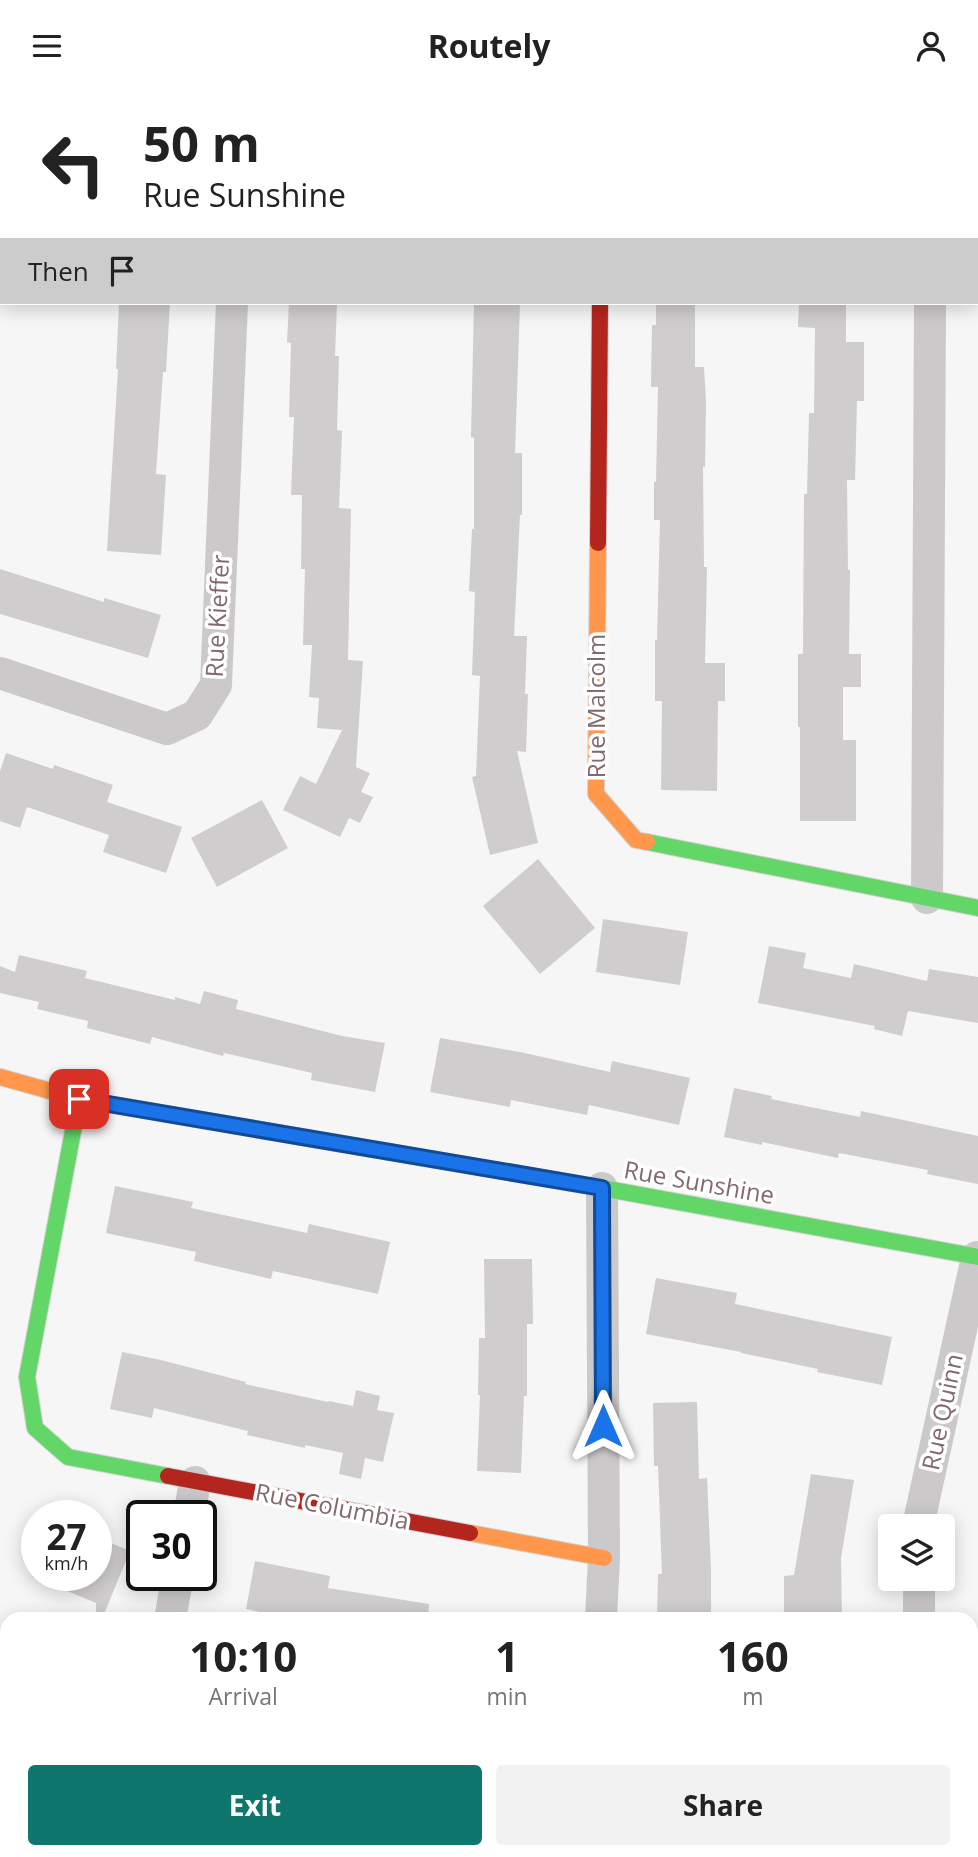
<!DOCTYPE html>
<style>
:root{--surface:#fff;--page:#f2f2f2;--text:#222;--muted:#767676;--accent:#0f766e}
body{margin:0;font-family:"Open Sans",sans-serif;background:var(--page);color:var(--text);height:100vh;display:flex;flex-direction:column;font-size:26px;white-space:nowrap}
*{box-sizing:border-box;margin:0}
p{font-size:23px;color:var(--muted)}
.icon{flex:none;width:38px;height:38px;fill:none;stroke:currentColor;stroke-width:2;stroke-linecap:round;stroke-linejoin:round}
.map{position:relative;flex:1;overflow:hidden}
.drawer{position:absolute;left:0px;top:1521px;width:978px;height:247px;display:flex;flex-direction:column;background:var(--surface);border-radius:21px 21px 0 0;box-shadow:0 4px 18px #0003}
.drawer>*{flex:none}
.banner{position:absolute;left:0px;top:0px;width:978px;height:214px;box-shadow:0 4px 18px #0003;background:#fff;color:var(--text);overflow:hidden}
.buttons{position:absolute;left:878px;top:1423px;display:grid;gap:14px}
.buttons a{display:grid;place-items:center;width:77px;height:77px;border-radius:7px;background:var(--surface);box-shadow:0 4px 18px #0003;font-size:35px}
.speed{position:absolute;left:21px;top:1409px;display:flex;gap:14px;font-size:35px;font-weight:700;text-align:center}
.speed>*{display:grid;place-content:center;width:91px;height:91px;border-radius:50%;background:var(--surface);box-shadow:0 4px 18px #0003;line-height:1}
.speed small{font-size:18px;font-weight:400}
.speed .limit{border:4px solid #111;border-radius:10px;background:#fff;color:#111}
.pin{position:absolute;display:grid;place-items:center;width:60px;height:60px;color:#fff;margin:-30px;border-radius:14px;box-shadow:0 4px 10px #0006}
.me{position:absolute;width:77px;margin:-38px;rotate:0deg;stroke-linejoin:round;filter:drop-shadow(0 0 5px #0008)}
.turn{display:flex;align-items:center;gap:24px;height:147px;padding:0 28px;font-size:32px}
.turn .icon{width:91px;height:91px;stroke-width:2.5}
.turn b{display:block;font-size:49px;line-height:60px}
.then{display:flex;align-items:center;height:66px;padding:0 28px;background:#0003;gap:14px;font-size:26px}
.eta{display:flex;justify-content:space-evenly;align-items:center;height:119px;text-align:center}
.eta b{font-size:42px;font-weight:700;line-height:49px}
.cta{display:flex;gap:14px;margin-top:auto;padding:14px 28px}
.cta a{flex:1;height:80px;border-radius:7px;background:var(--accent);color:#fff;font-size:28px;font-weight:700;line-height:80px;text-align:center}
.cta a+a{background:var(--page);color:var(--text)}
header{display:flex;justify-content:space-between;align-items:center;height:91px;padding:0 28px;background:var(--surface);font-size:32px;font-weight:700}
.map>svg:first-child{display:block}
.green{fill:#e6e7ea}
.building{fill:#d0cdce}
.lines{fill:none;stroke-linecap:round;stroke-linejoin:round}
.fast-casing{stroke:#d4d2d2;stroke-width:18}
.slow-casing{stroke:#d4d2d2;stroke-width:18}
.jam-casing{stroke:#d4d2d2;stroke-width:18}
.street{stroke:#ccc9ca;stroke-width:32}
.fast{stroke:#63d668;stroke-width:16}
.slow{stroke:#ff974d;stroke-width:16}
.jam{stroke:#b3261e;stroke-width:16}
.route-casing{stroke:#114b97;stroke-width:18}
.route{stroke:#1a73e8;stroke-width:12}
.labels{text-anchor:middle;stroke-width:7;stroke-linejoin:round;paint-order:stroke}
.street-label{font-size:24px;fill:#83696d;stroke:#fff}
</style>
<header><svg class="icon" aria-label="menu" viewBox="0 0 24 24"><path d="M4 6h16M4 12h16M4 18h16"/></svg>Routely<svg class="icon" aria-label="person" viewBox="0 0 24 24"><circle cx="12" cy="8" r="4"/><path d="M4 21q1-7 8-7t8 7"/></svg></header>
<div class="map">
<svg width="978" height="1766" viewBox="0 0 978 1766">
<rect width="100%" height="100%" fill="#f6f6f6"/>
<polygon class="green" points="5,1747 7,1747 7,1760 93,1760 119,1766 0,1766 0,1751"/>
<g class="building">
<polygon points="119,212 170,212 166,281 163,281 156,383 166,384 161,464 107,460 118,278 116,278"/>
<polygon points="289,212 337,212 335,265 339,265 337,339 342,340 339,417 351,418 348,569 363,570 356,676 370,682 361,701 373,706 360,732 349,727 340,746 283,719 300,685 316,693 342,639 317,637 319,607 309,606 312,554 303,554 305,478 301,478 302,404 291,404 294,326 289,326 291,252 287,251"/>
<polygon points="474,212 520,212 515,362 522,362 522,424 520,424 514,545 527,545 525,603 528,603 526,661 517,660 538,752 490,764 472,686 476,685 480,585 472,584 475,501 469,500 472,438 474,438 474,347 471,346"/>
<polygon points="656,212 695,212 695,276 704,276 706,310 705,376 703,376 704,476 707,476 705,572 725,572 725,610 718,610 717,700 661,699 662,610 655,610 655,549 657,549 660,429 654,429 654,391 656,391 658,296 651,296 652,234 656,234"/>
<polygon points="799,212 846,212 846,251 864,251 864,310 857,310 855,389 847,389 848,479 850,479 849,563 861,563 861,596 843,596 843,649 856,649 856,730 800,730 800,636 798,636 798,563 803,563 804,403 807,403 809,322 814,322 815,237 798,236"/>
<polygon points="0,478 104,511 104,507 161,524 148,567 0,523"/>
<polygon points="6,662 53,678 54,674 113,694 107,711 182,736 166,782 103,761 109,744 27,716 20,737 0,730 0,680"/>
<polygon points="262,709 288,757 217,796 191,747"/>
<polygon points="538,768 595,837 540,883 483,815"/>
<polygon points="603,828 688,841 680,894 596,881"/>
<polygon points="769,855 806,862 803,877 851,887 854,873 927,890 929,878 978,886 978,932 908,920 902,945 874,938 875,935 758,912"/>
<polygon points="19,864 87,880 85,887 175,909 175,906 200,913 204,900 238,909 236,918 342,945 385,952 375,1001 311,989 312,982 224,962 223,965 152,946 150,953 87,937 88,930 37,918 39,911 0,902 0,875 15,881"/>
<polygon points="440,947 520,961 610,981 612,970 690,987 679,1034 589,1014 587,1024 511,1009 510,1016 430,1001"/>
<polygon points="734,997 772,1005 771,1008 860,1026 861,1020 978,1045 978,1093 927,1083 928,1079 839,1062 838,1067 762,1051 762,1054 724,1046"/>
<polygon points="115,1095 193,1111 191,1117 307,1142 309,1133 390,1151 378,1203 273,1180 271,1188 194,1170 196,1161 106,1142"/>
<polygon points="484,1168 532,1168 533,1233 527,1233 527,1305 524,1305 521,1382 477,1380 480,1304 478,1304 479,1247 485,1247"/>
<polygon points="656,1187 737,1202 735,1213 892,1246 882,1294 817,1281 818,1278 741,1262 741,1261 646,1243"/>
<polygon points="122,1261 161,1269 246,1291 245,1293 328,1311 329,1310 353,1315 356,1299 380,1305 377,1319 394,1322 383,1371 365,1367 361,1388 339,1383 343,1362 305,1354 305,1357 247,1344 248,1340 154,1317 152,1327 110,1318"/>
<polygon points="697,1311 699,1388 707,1387 711,1478 711,1528 657,1528 658,1483 662,1483 658,1375 654,1375 653,1312"/>
<polygon points="811,1383 854,1389 841,1467 842,1528 784,1528 784,1485 794,1484"/>
<polygon points="96,1446 130,1460 102,1528 96,1528 96,1512 31,1485 96,1484"/>
<polygon points="255,1470 330,1485 328,1497 429,1513 428,1528 295,1528 246,1518"/>
</g>
<g class="lines">
<defs>
<g id="fast">
<polyline points="647,751 978,817"/>
<polyline points="79,1008 27,1286 35,1337 68,1366 168,1385"/>
<polyline points="466,1074 602,1097 978,1166"/>
</g>
<g id="slow">
<polyline points="598,452 596,703 636,749 647,751"/>
<polyline points="0,986 79,1008 466,1074"/>
<polyline points="470,1442 604,1467"/>
</g>
<g id="jam">
<polyline points="598,452 600,212"/>
<polyline points="168,1385 470,1442"/>
</g>
</defs>
<use href="#fast" class="fast-casing"/>
<use href="#slow" class="slow-casing"/>
<use href="#jam" class="jam-casing"/>
<g class="street">
<polyline points="238,0 238,2"/>
<polyline points="602,2 602,0"/>
<polyline points="931,2 931,0"/>
<polyline points="0,70 2,70"/>
<polyline points="0,582 167,638 197,624 216,594 232,212"/>
<polyline points="927,807 930,212"/>
<polyline points="189,1424 195,1391"/>
<polyline points="918,1435 977,1166"/>
<polyline points="919,1488 919,1528"/>
<polyline points="170,1528 178,1484"/>
<polyline points="601,1528 604,1467 602,1097"/>
<polyline points="0,1731 7,1728"/>
<polyline points="971,1757 978,1757"/>
<polyline points="173,1760 192,1766"/>
<polyline points="607,1760 607,1766"/>
</g>
<use href="#fast" class="fast"/>
<use href="#slow" class="slow"/>
<use href="#jam" class="jam"/>
</g>
<g class="lines">
<defs>
<polyline id="route" points="79,1008 602,1097 603,1335"/>
</defs>
<use href="#route" class="route-casing"/>
<use href="#route" class="route"/>
</g>
<g class="labels">
<g class="street-label">
<text transform="translate(218 525) rotate(-87)" y="8">Rue Kieffer</text>
<text transform="translate(597 615) rotate(-90)" y="8">Rue Malcolm</text>
<text transform="translate(699 1092) rotate(10)" y="8">Rue Sunshine</text>
<text transform="translate(943 1321) rotate(-78)" y="8">Rue Quinn</text>
<text transform="translate(332 1416) rotate(11)" y="8">Rue Columbia</text>
</g>
</g>
</svg>
<div class="buttons">
<a><svg class="icon" aria-label="layers" viewBox="0 0 24 24"><path d="M12 4l9 5-9 5-9-5zM3 14l9 5 9-5"/></svg></a>
</div>
<div class="speed"><div>27<small>km/h</small></div><div class="limit">30</div></div>
<div class="pin" style="left:79px;top:1008px;background:#d93025"><svg class="icon" aria-label="arrive" viewBox="0 0 24 24"><path d="M6 21V4h12l-3 4 3 4H6"/></svg></div>
<svg class="me" style="left:603px;top:1335px" viewBox="-20 -20 40 40"><path d="M0-17L14 15 0 8-14 15z" fill="#1a73e8" stroke="#fff" stroke-width="4"/></svg>
<div class="banner">
<div class="turn"><svg class="icon" aria-label="left" viewBox="0 0 24 24"><path d="M17 20v-9H6M10 6l-5 5 5 5"/></svg><div><b>50 m</b>Rue Sunshine</div></div>
<div class="then">Then<svg class="icon" aria-label="arrive" viewBox="0 0 24 24"><path d="M6 21V4h12l-3 4 3 4H6"/></svg></div>
</div>
<section class="drawer">
<div class="eta">
<div><b>10:10</b><p>Arrival</p></div>
<div><b>1</b><p>min</p></div>
<div><b>160</b><p>m</p></div>
</div>
<div class="cta"><a>Exit</a><a>Share</a></div>
</section>
</div>
